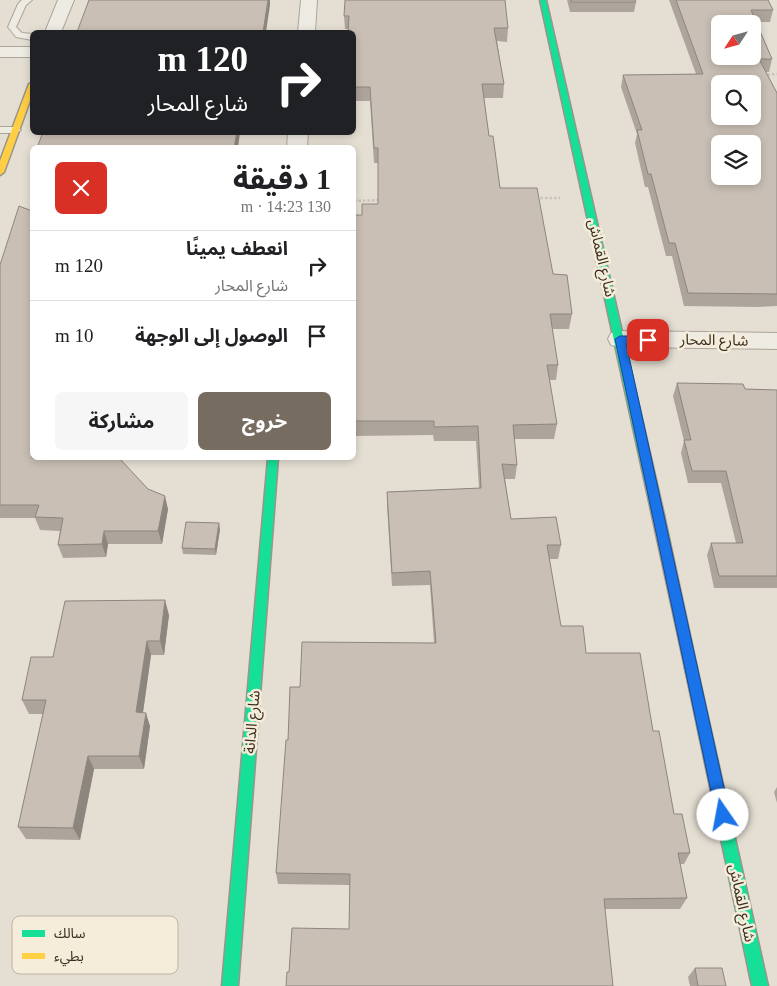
<!DOCTYPE html>
<html lang="ar">
<meta charset="utf-8">
<style>
:root{--surface:#fff;--page:#f6f6f6;--text:#202124;--muted:#757577;--line:#e0e0e0;--accent:#766c60}
body{margin:0;font-family:"Times New Roman","Noto Sans Arabic",serif;background:var(--page);color:var(--text);direction:rtl;height:100vh;display:flex;flex-direction:column;font-size:19px;white-space:nowrap}
*{box-sizing:border-box;margin:0}
p{font-size:16px;color:var(--muted)}
.icon{flex:none;width:28px;height:28px;fill:none;stroke:currentColor;stroke-width:2;stroke-linecap:round;stroke-linejoin:round}
.map{position:relative;flex:1;overflow:hidden;direction:ltr}
.details{position:absolute;left:30px;top:145px;width:326px;height:315px;display:flex;flex-direction:column;background:var(--surface);border-radius:8px;box-shadow:0 2px 8px #0003;direction:rtl}
.details>*{flex:none}
.hud{position:absolute;left:30px;top:30px;width:326px;height:105px;border-radius:8px;box-shadow:0 2px 8px #0003;direction:rtl;background:#202124;color:#fff;overflow:hidden}
.needle{width:32px;rotate:234deg}
.fabs{position:absolute;left:711px;top:15px;display:grid;gap:10px}
.fabs a{display:grid;place-items:center;width:50px;height:50px;border-radius:8px;background:var(--surface);box-shadow:0 2px 8px #0003;font-size:25px}
.pin{position:absolute;display:grid;place-items:center;width:42px;height:42px;color:#fff;margin:-21px;border-radius:10px;box-shadow:0 2px 8px #0006}
.me{position:absolute;width:55px;margin:-28px;rotate:348deg;stroke-linejoin:round;filter:drop-shadow(0 0 4px #0008)}
.turn{display:flex;align-items:center;gap:18px;height:105px;padding:0 25px;font-size:22px}
.turn .icon{width:65px;height:65px;stroke-width:2.5}
.turn b{display:block;font-size:35px;line-height:42px}
.round{display:grid;place-items:center;flex:none;width:52px;height:52px;border-radius:8px;background:var(--page)}
.headline{display:flex;align-items:center;justify-content:space-between;height:85px;padding:0 25px}
h1{font-size:30px;font-weight:700;line-height:38px}
.button{display:flex;gap:10px;margin-top:auto;padding:10px 25px}
.button a{flex:1;height:58px;border-radius:8px;background:var(--accent);color:#fff;font-size:20px;font-weight:700;line-height:58px;text-align:center}
.button a+a{background:var(--page);color:var(--text)}
ul{padding:0;list-style:none}
li{display:flex;align-items:center;gap:15px;height:70px;padding:0 25px;border-top:1px solid var(--line)}
li div{flex:1}
li b{display:block;font-size:19px}
li em{font-style:normal}
.map>svg:first-child{display:block}
.lines{fill:none;stroke-linecap:round;stroke-linejoin:round}
.lane-casing{stroke:#aba59b;stroke-width:2}
.street-casing{stroke:#aba59b;stroke-width:2}
.fast-casing{stroke:#9b948b;stroke-width:3}
.slow-casing{stroke:#9b948b;stroke-width:3}
.path{stroke:#c7c2ba;stroke-width:2.5;stroke-dasharray:2.5 2;stroke-linecap:butt}
.lane{fill:#eeebe3;fill-rule:evenodd}
.street{fill:#eeebe3;fill-rule:evenodd}
.fast{fill:#16e098;fill-rule:evenodd}
.slow{fill:#ffcf43;fill-rule:evenodd}
.wall{fill:#ada49b}
.shaded-wall{fill:#8d867e}
.building{fill:#c9bfb4;stroke:#8d867e;fill-rule:evenodd}
.route{fill:#1a73e8;stroke:#114b97}
.labels{text-anchor:middle;stroke-width:5;stroke-linejoin:round;paint-order:stroke}
.street-label{font-size:15px;fill:#3a2e22;stroke:#f5edda}
.key{fill:#f5edda;stroke:#bdb4a3;stroke-width:1}
.key-label{font-size:14px;fill:#3a2e22}
</style>
<div class="map">
<svg width="777" height="986" viewBox="0 0 777 986">
<rect width="100%" height="100%" fill="#e5dfd3"/>
<g class="lines">
<defs>
<g id="lane">
<polygon points="22,0 32,0 26,5 16,27 22,33 32,34 32,40 16,37 8,27 18,4"/>
<polygon points="0,127 16,127 21,130 16,133 0,133"/>
</g>
<g id="street">
<polygon points="58,0 74,0 61,32 45,32"/>
<polygon points="301,0 317,0 315,32 298,32"/>
<rect x="0" y="47" width="32" height="10"/>
<polygon points="288,132 308,132 307,148 287,148"/>
<polygon points="620,331 777,333 777,349 620,347 611,345 608,339 611,333"/>
</g>
<g id="fast">
<polygon points="540,0 546,0 664,515 662,518 654,518 652,515"/>
<polygon points="268,458 278,458 238,986 222,986"/>
<polygon points="691,662 696,664 697,668 768,986 752,986 685,668 686,664"/>
</g>
<g id="slow">
<polygon points="29,84 32,84 32,95 4,172 0,175 0,161"/>
<polygon points="658,511 662,512 664,515 697,668 696,672 691,674 686,672 685,668 652,515 654,512"/>
</g>
</defs>
<use href="#lane" class="lane-casing"/>
<use href="#street" class="street-casing"/>
<use href="#fast" class="fast-casing"/>
<use href="#slow" class="slow-casing"/>
<g class="path">
<polyline points="763,75 777,74"/>
<polyline points="536,198 560,198"/>
<polyline points="354,201 383,200"/>
</g>
<use href="#lane" class="lane"/>
<use href="#street" class="street"/>
<use href="#fast" class="fast"/>
<use href="#slow" class="slow"/>
</g>
<g class="wall">
<polygon points="567,0 635,0 636,2 634,12 570,12"/>
<polygon points="669,0 768,0 773,10 770,22 756,22 772,59 769,72 765,72 777,93 777,306 757,307 684,306 672,256 666,256 648,187 645,187 635,143 637,134 621,87 623,75 696,74"/>
<polygon points="344,16 508,28 507,42 497,41 504,84 503,98 484,98 489,136 500,188 553,274 572,314 569,329 552,329 558,365 556,380 549,380 557,424 554,439 514,439 517,465 515,479 505,479 511,519 561,545 558,559 549,559 561,626 586,653 653,731 674,814 690,853 684,864 680,864 687,898 680,909 605,909 289,972 349,929 350,885 278,884 276,873 288,740 300,687 434,643 430,585 392,586 387,506 387,492 479,488 476,441 434,441 433,435 354,436 354,215 362,215 378,204 378,163 374,163 370,101 356,101 355,90 354,90 354,32 348,29 345,29"/>
<polygon points="0,265 32,458 148,489 168,509 162,544 108,544 106,557 63,558 58,545 60,531 40,530 35,518 0,518"/>
<polygon points="677,383 745,389 777,390 777,588 714,588 707,555 711,543 736,543 721,483 688,483 681,453 684,441 673,396"/>
<polygon points="220,529 216,555 183,554 182,548"/>
<polygon points="169,615 164,655 151,655 143,713 150,726 144,769 94,769 80,840 26,839 18,827 43,714 29,714 22,700 53,657"/>
<polygon points="777,787 777,803 774,792"/>
<polygon points="695,968 726,986 690,986 688,977"/>
</g>
<g class="shaded-wall">
<polygon points="268,0 270,0 270,5 266,32 263,32"/>
<polygon points="237,132 240,132 238,148 234,148"/>
<polygon points="165,496 168,509 162,544 158,531"/>
<polygon points="219,523 220,529 216,555 215,549"/>
<polygon points="104,531 108,544 106,557 102,544"/>
<polygon points="165,600 169,615 164,655 160,641"/>
<polygon points="147,641 151,655 141,726 136,712"/>
<polygon points="146,713 150,726 144,769 139,756"/>
<polygon points="88,756 94,769 80,840 73,828"/>
</g>
<g class="building">
<polygon points="89,0 268,0 263,32 77,32"/>
<polygon points="345,0 505,0 508,28 494,28 504,84 482,84 489,136 493,136 500,188 537,188 553,274 567,275 572,314 550,314 558,365 547,365 557,424 513,425 517,465 502,464 511,519 556,517 561,545 547,545 561,626 583,626 586,653 640,653 653,731 659,731 674,814 682,814 690,853 678,853 687,898 604,899 613,986 286,986 287,972 289,972 292,928 349,929 350,874 276,873 286,740 288,740 290,687 300,687 302,642 436,643 430,571 392,573 387,492 481,488 478,426 434,427 434,421 354,421 354,215 362,215 362,204 378,204 378,148 374,148 370,87 355,87 355,76 354,76 354,32 348,32 349,16 344,16"/>
<polygon points="571,0 635,0 636,2 571,2"/>
<path d="M676,0H768L773,10H751L772,59H759L777,93V294L688,293L675,243H669L651,174H648L637,130H642L623,75L703,74ZM720,24H752V56H720ZM720,84H752V116H720ZM720,144H752V176H720Z"/>
<polygon points="43,132 237,132 234,148 37,148"/>
<polygon points="19,206 32,211 32,458 119,458 148,489 165,496 158,531 104,531 102,544 58,545 63,518 35,517 39,505 0,505 0,265"/>
<polygon points="677,383 743,384 745,389 777,390 777,576 719,576 711,543 743,543 726,471 692,471 684,440 691,440"/>
<polygon points="186,522 219,523 215,549 182,548"/>
<polygon points="165,600 160,641 147,641 136,712 146,713 139,756 88,756 73,828 18,827 46,700 22,700 31,657 53,657 65,601"/>
<polygon points="695,968 722,968 726,986 698,986"/>
</g>
<polygon class="route" points="620,336 648,336 653,340 648,343 626,343 730,815 728,820 723,822 718,820 716,815 615,339"/>
<g class="labels">
<g class="street-label">
<text transform="translate(602 258) rotate(77)" y="5">شارع القماش</text>
<text transform="translate(714 340) rotate(1)" y="5">شارع المحار</text>
<text transform="translate(252 722) rotate(-85)" y="5">شارع الدانة</text>
<text transform="translate(742 903) rotate(78)" y="5">شارع القماش</text>
</g>
</g>
<rect x="12" y="916" width="166" height="58" rx="8" class="key"/>
<rect x="22" y="930" width="23" height="7" fill="#16e098"/>
<rect x="22" y="953" width="23" height="6" fill="#ffcf43"/>
<g class="key-label">
<text x="54" y="938">سالك</text>
<text x="54" y="961">بطيء</text>
</g>
</svg>
<div class="fabs">
<a><svg class="needle" viewBox="-14 -14 28 28"><path d="M0-13l5 13h-10z" fill="#e53935"/><path d="M0 13l5-13h-10z" fill="#757577"/></svg></a>
<a><svg class="icon" aria-label="search" viewBox="0 0 24 24"><circle cx="10" cy="10" r="6"/><path d="M15 15l6 6"/></svg></a>
<a><svg class="icon" aria-label="layers" viewBox="0 0 24 24"><path d="M12 4l9 5-9 5-9-5zM3 14l9 5 9-5"/></svg></a>
</div>
<div class="pin" style="left:648px;top:340px;background:#d93025"><svg class="icon" aria-label="arrive" viewBox="0 0 24 24"><path d="M6 21V4h12l-3 4 3 4H6"/></svg></div>
<svg class="me" style="left:723px;top:815px" viewBox="-20 -20 40 40"><circle r="19" fill="#fff"/><path d="M0-13L10 11 0 6-10 11z" fill="#1a73e8"/></svg>
<div class="hud">
<div class="turn"><svg class="icon" aria-label="right" viewBox="0 0 24 24"><path d="M7 20v-9h11M14 6l5 5-5 5"/></svg><div><b>120 m</b>شارع المحار</div></div>
</div>
<section class="details">
<div class="headline"><div><h1>1 دقيقة</h1><p>130 m · 14:23</p></div><a class="round" style="background:#d93025;color:#fff"><svg class="icon" aria-label="close" viewBox="0 0 24 24"><path d="M6 6l12 12M18 6L6 18"/></svg></a></div>
<ul>
<li><svg class="icon" aria-label="right" viewBox="0 0 24 24"><path d="M7 20v-9h11M14 6l5 5-5 5"/></svg><div><b>انعطف يمينًا</b><p>شارع المحار</p></div><em>120 m</em></li>
<li><svg class="icon" aria-label="arrive" viewBox="0 0 24 24"><path d="M6 21V4h12l-3 4 3 4H6"/></svg><div><b>الوصول إلى الوجهة</b></div><em>10 m</em></li>
</ul>
<div class="button"><a>خروج</a><a>مشاركة</a></div>
</section>
</div>
